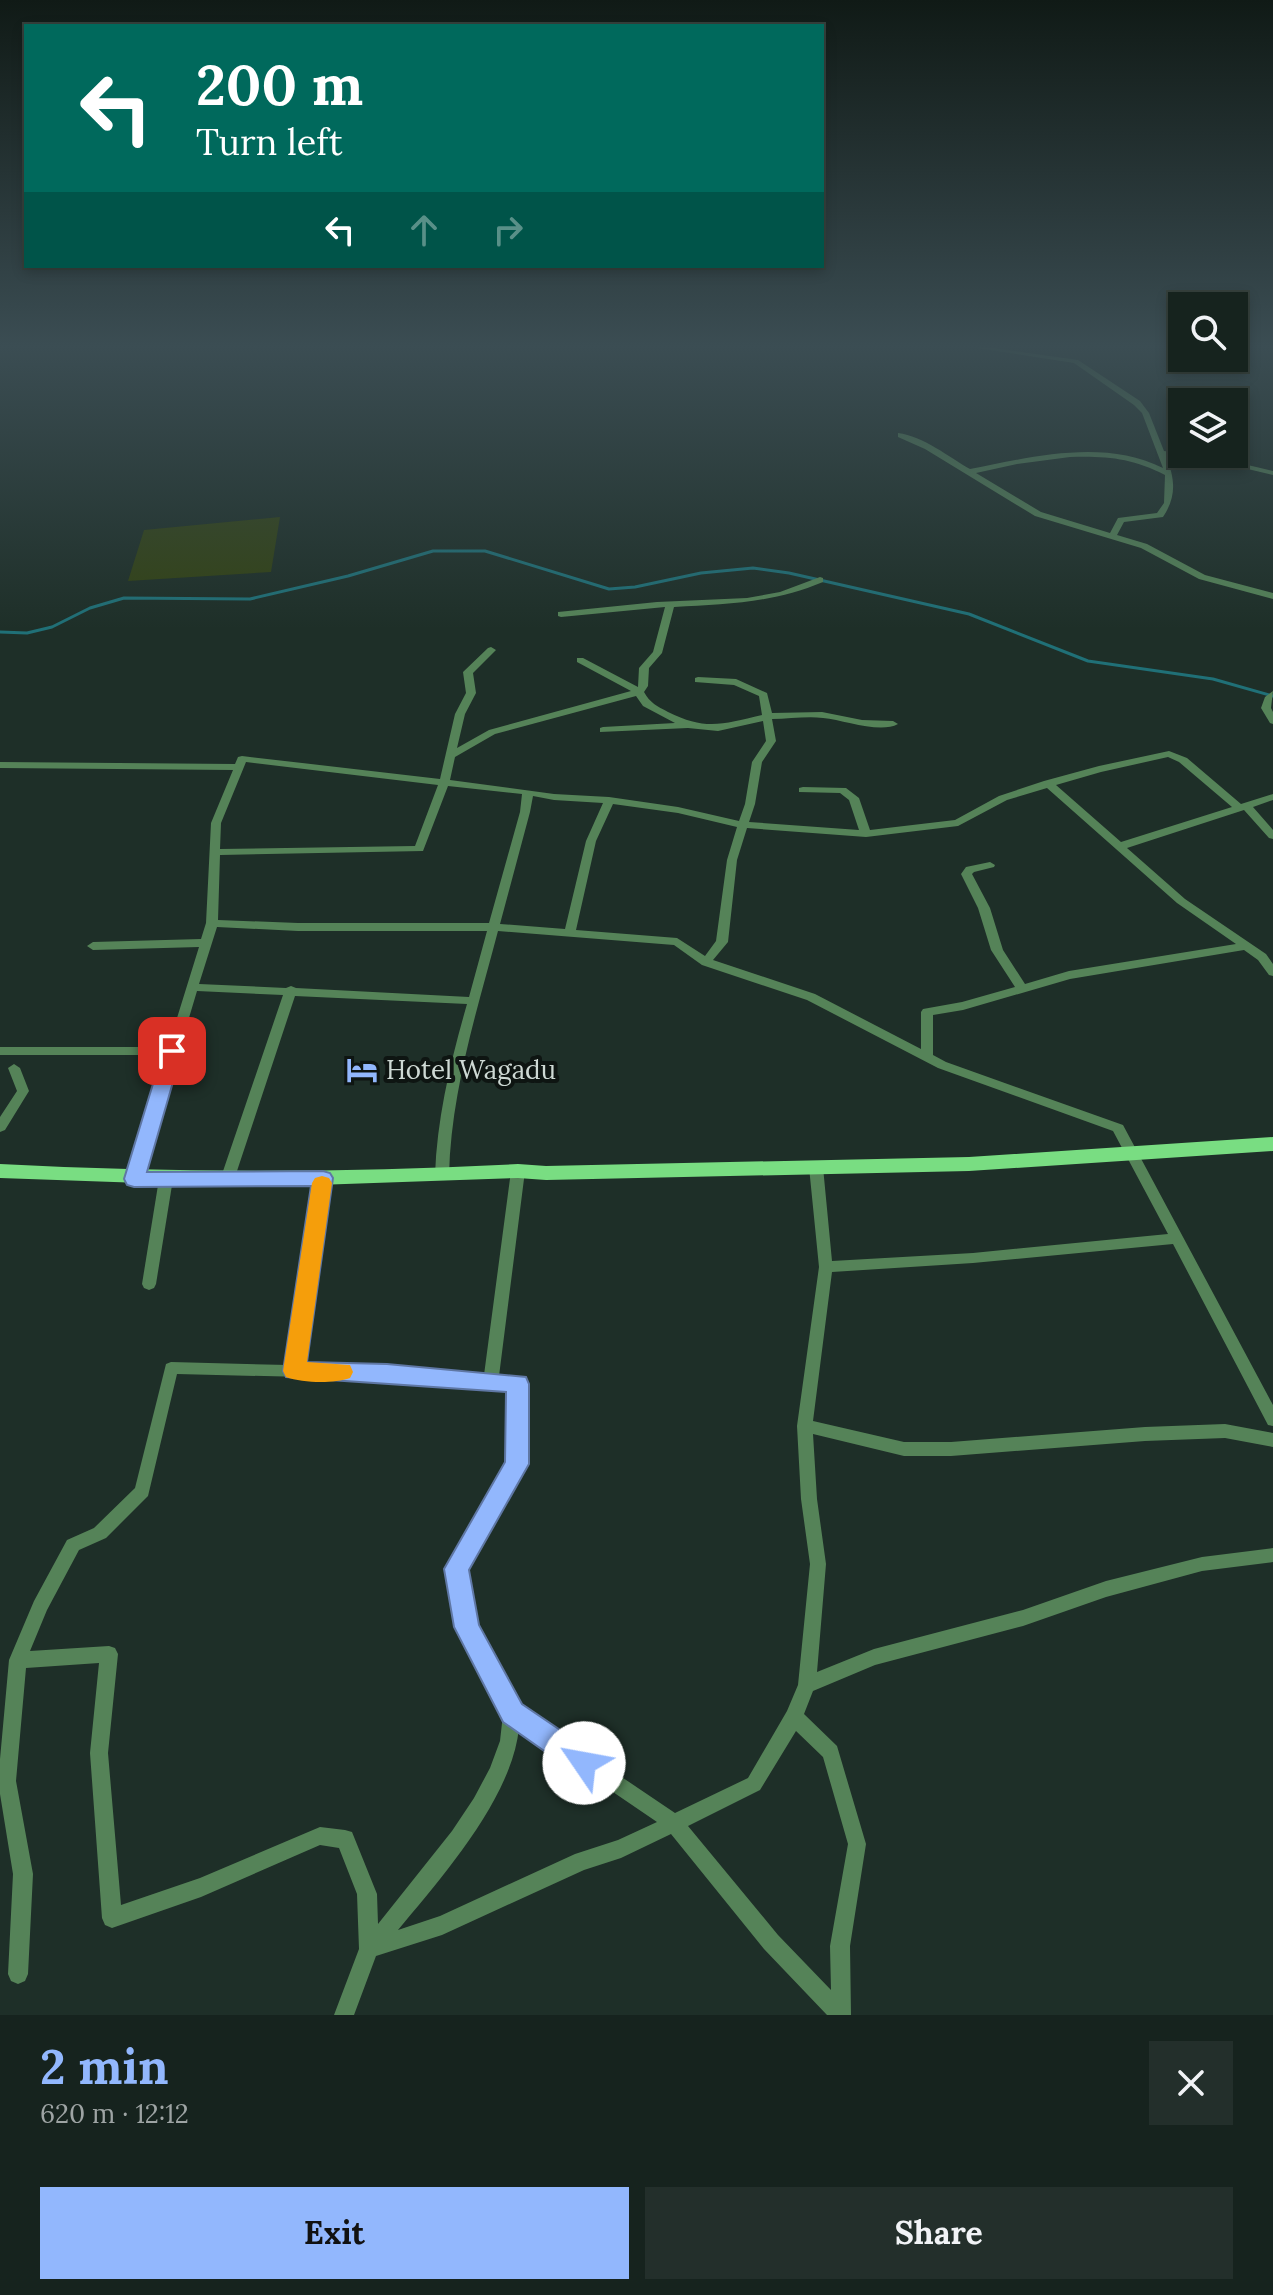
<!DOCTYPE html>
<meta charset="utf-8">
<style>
:root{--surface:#16231e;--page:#232f2b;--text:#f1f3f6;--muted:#9ea4a4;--line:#35403c;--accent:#92b7fd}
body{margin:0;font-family:Lora,serif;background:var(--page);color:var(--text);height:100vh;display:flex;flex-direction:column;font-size:30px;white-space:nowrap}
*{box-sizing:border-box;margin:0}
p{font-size:26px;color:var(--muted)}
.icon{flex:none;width:44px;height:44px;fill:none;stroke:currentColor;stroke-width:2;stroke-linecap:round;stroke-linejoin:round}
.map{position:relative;height:2015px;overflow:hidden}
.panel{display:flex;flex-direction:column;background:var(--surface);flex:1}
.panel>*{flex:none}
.banner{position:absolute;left:24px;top:24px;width:800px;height:244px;border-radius:0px;box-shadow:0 4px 12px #0003,0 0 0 2px var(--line);background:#00695c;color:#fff;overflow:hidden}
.controls{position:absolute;left:1168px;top:292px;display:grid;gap:16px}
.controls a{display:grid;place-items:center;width:80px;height:80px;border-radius:0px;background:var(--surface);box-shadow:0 4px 12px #0003,0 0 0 2px var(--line);font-size:40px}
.pin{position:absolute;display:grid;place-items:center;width:68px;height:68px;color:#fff;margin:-34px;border-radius:16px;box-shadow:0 4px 12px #0006}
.me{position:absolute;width:88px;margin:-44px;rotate:303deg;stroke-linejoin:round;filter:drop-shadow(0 0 6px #0008)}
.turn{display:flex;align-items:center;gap:28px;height:168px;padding:0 40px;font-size:36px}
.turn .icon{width:104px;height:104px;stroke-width:2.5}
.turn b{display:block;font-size:56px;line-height:68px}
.lanes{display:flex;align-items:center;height:76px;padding:0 40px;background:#0003;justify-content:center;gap:40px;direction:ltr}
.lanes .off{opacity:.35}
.round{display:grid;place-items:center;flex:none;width:84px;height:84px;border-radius:0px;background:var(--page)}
.headline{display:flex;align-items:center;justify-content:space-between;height:136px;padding:0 40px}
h1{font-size:48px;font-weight:700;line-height:60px;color:var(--accent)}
.cta{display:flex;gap:16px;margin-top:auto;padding:16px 40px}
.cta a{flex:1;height:92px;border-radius:0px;background:var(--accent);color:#111;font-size:32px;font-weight:700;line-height:92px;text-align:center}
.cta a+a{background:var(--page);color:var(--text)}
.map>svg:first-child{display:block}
.green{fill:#324214}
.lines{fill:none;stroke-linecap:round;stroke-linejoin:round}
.stream{stroke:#207077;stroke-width:3}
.minor{fill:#558358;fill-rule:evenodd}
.primary{fill:#79dd82;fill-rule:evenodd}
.route{fill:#92b7fd;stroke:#5f77a4;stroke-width:2}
.slow{fill:#f59e0b}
.labels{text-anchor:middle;stroke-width:8;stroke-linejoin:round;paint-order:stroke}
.poi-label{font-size:26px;fill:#ced9d4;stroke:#0e1512;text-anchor:start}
</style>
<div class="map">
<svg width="1273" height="2015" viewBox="0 0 1273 2015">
<rect width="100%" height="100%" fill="#1e2f28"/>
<polygon class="green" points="280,517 271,572 128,581 144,530"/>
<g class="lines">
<polyline class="stream" points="0,632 27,633 52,627 90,608 124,598 250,599 348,576 433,551 485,551 609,589 635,587 701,573 753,568 789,573 969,614 1088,661 1213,679 1273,696"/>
<g class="minor">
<path d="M971,347H986L1078,360L1140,401L1149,413L1164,451L1214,457L1273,471V475L1214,461L1166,456C1175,479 1177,496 1163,517L1124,522L1117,535L1147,544L1205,575L1273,593V599L1199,579L1141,548L1035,516L925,449L898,437V433C923,436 949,457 970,469C1032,457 1103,438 1163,468L1142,413L1134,405L1074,363ZM1070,457C1107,456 1132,458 1165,475L1164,503L1157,513L1118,518L1110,533L1041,512L976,473L1017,464Z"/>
<path d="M820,577L823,578V582C773,603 727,604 674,607L662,653L649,668L648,686L644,692C650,703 657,706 668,712C706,731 723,724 762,715L759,696L734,685L695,682V678L698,677L736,679L767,693L772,713L822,712L862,720L893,721L898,724C880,734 844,720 823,718C807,716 789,719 772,719L776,741L762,762L755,804L749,822L859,830L849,800L840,793L799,792V788L803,787L846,788L859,798L870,830L955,820L999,796L1044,781L1099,766L1169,751L1187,758L1241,804L1273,794V800L1253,807L1273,830V839L1269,838L1244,810L1127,848L1185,899L1266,954L1273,964V976L1269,975L1258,960L1244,950L1070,979L963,1010L933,1015V1055L946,1062L1123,1125L1273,1405V1426L1268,1425L1173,1244L973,1263L832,1272L813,1421L904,1442H951L1145,1427L1225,1424L1273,1433V1447L1225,1438L1145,1441L951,1456H904L813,1434L817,1499L826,1564L817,1672L874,1649L1023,1610L1106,1581L1202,1557L1273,1548V1562L1202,1571L1106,1597L1023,1626L875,1665L813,1691L804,1714L837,1746L866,1844L850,1946L851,2015H827L764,1949L671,1834L621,1858L584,1870L442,1935L376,1956L354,2015H334L359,1949L357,1894L339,1848L320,1845L201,1897L112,1928L105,1925L102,1918L90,1753L99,1663L26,1668L16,1781L33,1874L28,1974L25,1981L18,1984L11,1981L8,1974L13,1874L0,1794V1759L9,1660L34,1601L67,1540L94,1528L135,1488L166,1364L171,1362L288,1365L318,1175H328L330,1178L302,1365L387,1367L484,1375L511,1171L513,1168H523L525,1171L499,1376L523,1380L526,1384L525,1464L464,1570L475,1626L518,1707L675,1813L748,1778L787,1711L798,1685L810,1564L801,1499L797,1426L819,1267L809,1167L811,1164H821L823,1167L832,1261L973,1253L1168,1234L1113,1131L938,1068L807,1000L702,965L674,945L498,931C477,1011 451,1091 449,1175L447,1178H437L435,1175C437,1117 451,1060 467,1004L295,996L234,1180L232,1183H222L220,1180L283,995L197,991L141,1179L139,1182H129L127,1179L166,1055H0V1047H168L199,947L93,950L87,946L93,942L201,939L206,923L211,823L233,770L0,768V762L235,764L238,757L242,756L440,779L455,714L466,693L463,672L488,648L491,647L496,650L473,673L476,693L465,714L457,748L489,730L631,691L577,662V658H583L638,687L639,668L653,652L665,607L561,617L558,616V612L657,602L747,598L780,592ZM636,696L643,706L675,723L603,727L600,728V732L688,728L718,731L763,721L766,741L752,762L745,804L739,821L678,807L609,797L554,794L450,780L455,757L495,734ZM1168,757L1179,762L1232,807L1121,842L1056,785L1101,772ZM246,762L438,785L415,846L220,849L221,823ZM448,786L522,794L520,812L489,923H298L218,920L220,855L423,851ZM1047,788L1177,903L1236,944L1069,971L1025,984L1003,950L990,908L972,874L974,872L994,867L995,865L990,862L966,867L961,874L978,908L991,950L1015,987L962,1002L923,1009L921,1012V1049L815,994L713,960L728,942L737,860L747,828L866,837L958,826L1007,800ZM533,796L554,800L603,803L586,841L565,929L500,924L530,812ZM613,804L678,813L737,827L727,860L716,941L705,956L677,938L576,930L596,841ZM217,927L298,931H487L469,997L296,988L291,986L286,988L199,984ZM177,1374L387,1379L510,1390L509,1463L448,1569L458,1627L503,1714L500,1741L490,1768L474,1798L452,1831L378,1924L377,1894L352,1832L345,1830L320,1827L200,1878L121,1905L108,1753L118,1654L115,1648L109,1646L30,1651L47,1610L79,1550L106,1538L148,1496ZM519,1728L657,1822L618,1840L575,1854L440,1916L398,1930C442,1877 512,1798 519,1728ZM796,1731L823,1757L848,1844L830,1946L831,1990L778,1935L688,1826L760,1790Z"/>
<polygon points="1273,691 1271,708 1273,712 1273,724 1270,723 1261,708 1265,697"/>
<polygon points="14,1064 20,1068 29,1091 5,1130 0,1132 0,1117 17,1091 8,1068"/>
<polygon points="166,1174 171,1176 173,1179 156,1284 154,1288 149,1290 144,1288 142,1284 159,1179 161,1176"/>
</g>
<path class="primary" d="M1273,1137V1151L969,1171L546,1180L518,1178L259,1187L0,1178V1164C173,1173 345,1173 518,1164L546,1166L969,1157Z"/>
</g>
<linearGradient id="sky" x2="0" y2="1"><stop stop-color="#101a16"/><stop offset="0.55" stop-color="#3b4d53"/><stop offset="1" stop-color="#3b4d53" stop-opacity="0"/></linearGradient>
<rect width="1273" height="629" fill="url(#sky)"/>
<polygon class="route" points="172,1044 182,1051 147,1172 323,1171 330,1173 333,1178 307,1362 387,1364 526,1377 529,1384 529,1464 469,1570 479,1625 522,1704 594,1753 598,1763 594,1772 584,1776 574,1772 503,1722 454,1627 444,1569 505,1462 506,1392 286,1377 283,1371 311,1186 134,1187 127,1185 124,1179 163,1051"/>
<path class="slow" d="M322,1176L329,1178L332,1183L307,1362L350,1365L353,1372L350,1378C333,1384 303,1383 286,1377L283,1371L312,1183L315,1178Z"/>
<defs>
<symbol id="hotel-bare" viewBox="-9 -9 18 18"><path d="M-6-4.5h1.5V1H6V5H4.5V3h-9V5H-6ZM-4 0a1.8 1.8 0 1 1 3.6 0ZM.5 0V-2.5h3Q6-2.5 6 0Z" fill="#92b7fd" stroke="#0e1512" stroke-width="2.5" paint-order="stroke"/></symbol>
</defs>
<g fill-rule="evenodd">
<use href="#hotel-bare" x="340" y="1048" width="44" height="44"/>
</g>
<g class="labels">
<g class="poi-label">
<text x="386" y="1079">Hotel Wagadu</text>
</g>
</g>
</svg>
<div class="controls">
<a><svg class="icon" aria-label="search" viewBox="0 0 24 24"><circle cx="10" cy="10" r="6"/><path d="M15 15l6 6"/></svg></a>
<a><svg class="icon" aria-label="layers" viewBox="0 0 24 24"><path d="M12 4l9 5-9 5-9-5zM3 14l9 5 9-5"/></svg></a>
</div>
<div class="pin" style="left:172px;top:1051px;background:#d93025"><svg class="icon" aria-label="arrive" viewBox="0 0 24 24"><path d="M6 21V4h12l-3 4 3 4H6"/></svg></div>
<svg class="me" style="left:584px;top:1763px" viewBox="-20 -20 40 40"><circle r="19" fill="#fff"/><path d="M0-13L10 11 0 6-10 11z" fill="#92b7fd"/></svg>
<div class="banner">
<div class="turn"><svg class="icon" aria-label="left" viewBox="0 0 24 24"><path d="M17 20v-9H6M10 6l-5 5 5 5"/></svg><div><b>200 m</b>Turn left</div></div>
<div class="lanes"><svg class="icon" aria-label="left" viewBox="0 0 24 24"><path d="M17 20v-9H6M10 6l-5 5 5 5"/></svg><svg class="icon off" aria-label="ahead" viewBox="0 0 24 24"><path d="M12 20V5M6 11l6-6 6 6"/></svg><svg class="icon off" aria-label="right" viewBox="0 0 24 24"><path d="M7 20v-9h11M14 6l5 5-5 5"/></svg></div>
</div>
</div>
<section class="panel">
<div class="headline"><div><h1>2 min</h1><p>620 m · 12:12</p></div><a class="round"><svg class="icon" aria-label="close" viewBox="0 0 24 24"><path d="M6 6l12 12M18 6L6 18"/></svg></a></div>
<div class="cta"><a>Exit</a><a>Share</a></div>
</section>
